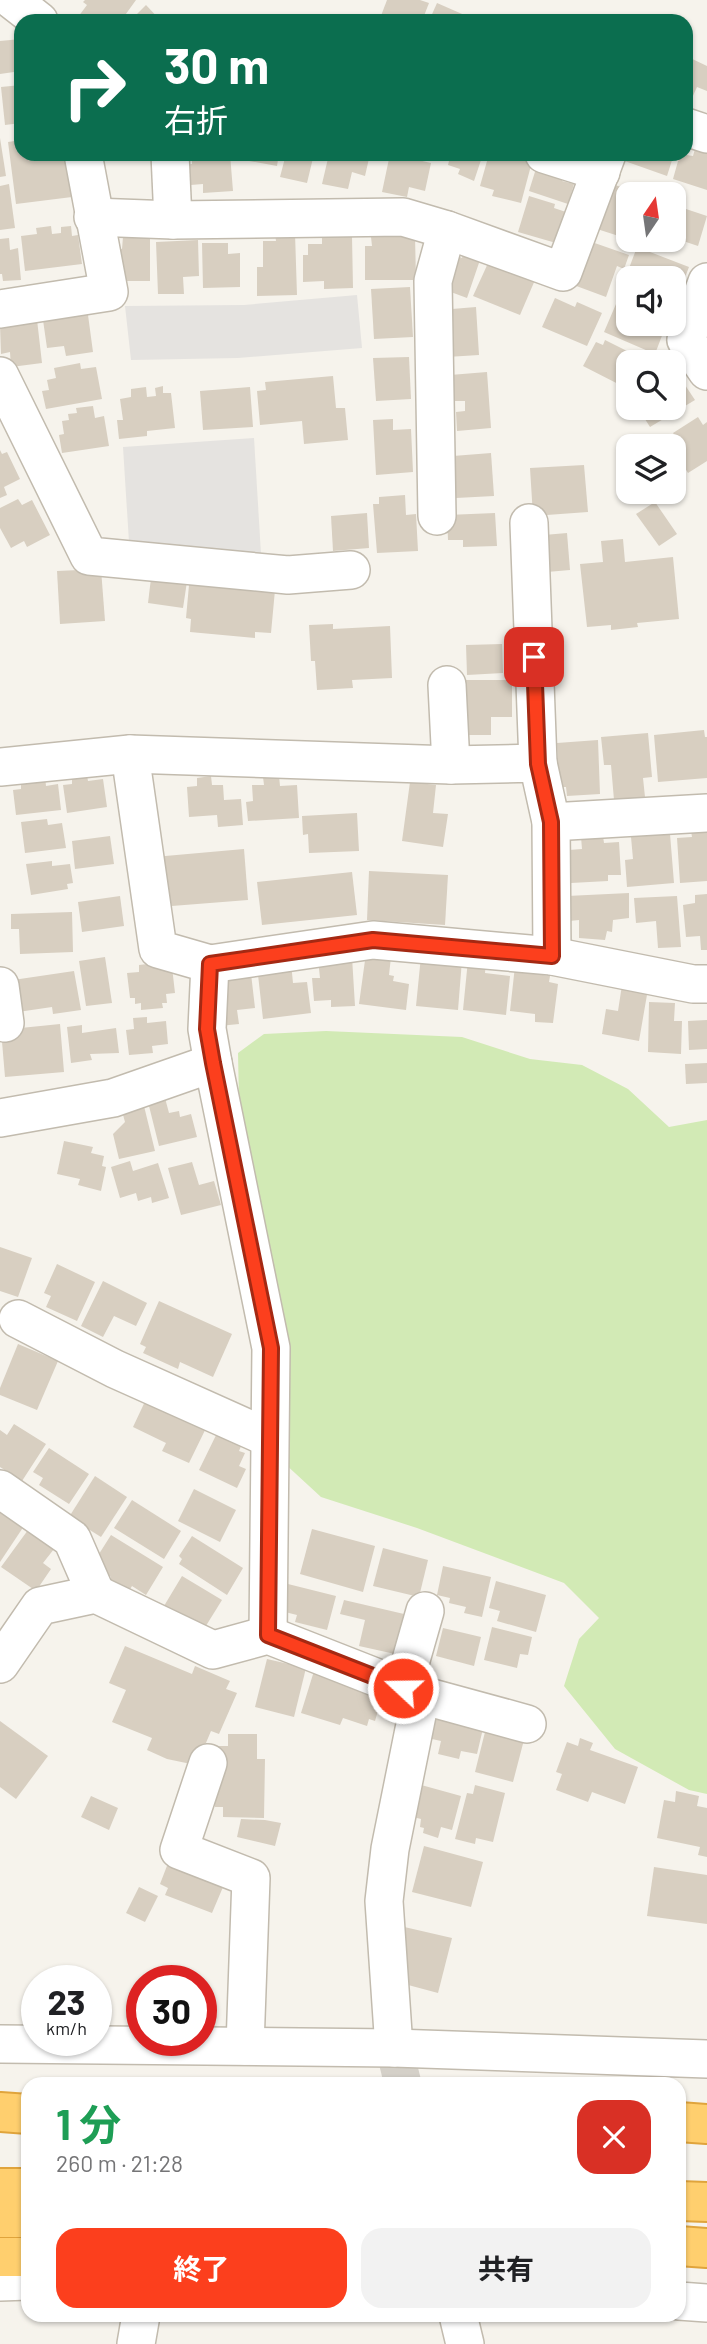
<!DOCTYPE html>
<html lang="ja">
<meta charset="utf-8">
<style>
:root{--surface:#fff;--page:#f2f2f2;--text:#202124;--muted:#757577;--accent:#fc3f1d}
body{margin:0;font-family:Barlow,"Noto Sans JP",sans-serif;background:var(--page);color:var(--text);height:100vh;display:flex;flex-direction:column;font-size:26px;white-space:nowrap}
*{box-sizing:border-box;margin:0}
p{font-size:23px;color:var(--muted)}
.icon{flex:none;width:38px;height:38px;fill:none;stroke:currentColor;stroke-width:2;stroke-linecap:round;stroke-linejoin:round}
.map{position:relative;flex:1;overflow:hidden}
.drawer{position:absolute;left:21px;top:2077px;width:665px;height:245px;display:flex;flex-direction:column;background:var(--surface);border-radius:21px;box-shadow:0 2px 5px #0004}
.drawer>*{flex:none}
.banner{position:absolute;left:14px;top:14px;width:679px;height:147px;border-radius:21px;box-shadow:0 2px 5px #0004;background:#0b6e4f;color:#fff;overflow:hidden}
.needle{width:46px;rotate:13deg}
.buttons{position:absolute;left:616px;top:182px;display:grid;gap:14px}
.buttons a{display:grid;place-items:center;width:70px;height:70px;border-radius:14px;background:var(--surface);box-shadow:0 2px 5px #0004;font-size:35px}
.speed{position:absolute;left:21px;top:1965px;display:flex;gap:14px;font-size:35px;font-weight:700;text-align:center}
.speed>*{display:grid;place-content:center;width:91px;height:91px;border-radius:50%;background:var(--surface);box-shadow:0 2px 5px #0004;line-height:1}
.speed small{font-size:18px;font-weight:400}
.speed .limit{border:10px solid #d22;background:#fff;color:#111}
.pin{position:absolute;display:grid;place-items:center;width:60px;height:60px;color:#fff;margin:-30px;border-radius:14px;box-shadow:0 4px 10px #0006}
.me{position:absolute;width:77px;margin:-38px;rotate:291deg;stroke-linejoin:round;filter:drop-shadow(0 0 5px #0008)}
.turn{display:flex;align-items:center;gap:24px;height:147px;padding:0 35px;font-size:32px}
.turn .icon{width:91px;height:91px;stroke-width:2.5}
.turn b{display:block;font-size:49px;line-height:60px}
.round{display:grid;place-items:center;flex:none;width:74px;height:74px;border-radius:21px;background:var(--page)}
.head{display:flex;align-items:center;justify-content:space-between;height:119px;padding:0 35px}
h1{font-size:42px;font-weight:700;line-height:52px;color:#1e9e55}
.action{display:flex;gap:14px;margin-top:auto;padding:14px 35px}
.action a{flex:1;height:80px;border-radius:21px;background:var(--accent);color:#fff;font-size:28px;font-weight:700;line-height:80px;text-align:center}
.action a+a{background:var(--page);color:var(--text)}
.map>svg:first-child{display:block}
.green{fill:#d2eab5}
.parking{fill:#e5e3e0}
.building{fill:#d8cfc1}
.lines{fill:none;stroke-linecap:round;stroke-linejoin:round}
.minor-tunnel{stroke:#d4d0c8;stroke-width:37;stroke-dasharray:37 18;stroke-linecap:butt}
.minor-casing{stroke:#c2bbae;stroke-width:40}
.highway-casing{stroke:#e0a43c;stroke-width:42}
.minor{stroke:#fff;stroke-width:37}
.highway{stroke:#ffcf6e;stroke-width:38}
.route-casing{stroke:#a42913;stroke-width:18}
.route{stroke:#fc3f1d;stroke-width:12}
</style>
<div class="map">
<svg width="707" height="2344" viewBox="0 0 707 2344">
<rect width="100%" height="100%" fill="#f6f3ec"/>
<polygon class="green" points="326,1031 462,1037 530,1059 582,1065 628,1089 669,1127 707,1120 707,1794 689,1790 615,1749 564,1686 579,1639 599,1618 564,1583 417,1528 321,1497 283,1462 239,1102 238,1053 264,1034"/>
<g class="parking">
<polygon points="357,295 362,348 238,358 131,360 125,306 244,305"/>
<polygon points="254,438 261,554 129,542 123,447"/>
</g>
<g class="building">
<polygon points="85,0 136,0 123,18 119,15 114,21 105,17 103,21 75,21 87,5 83,2"/>
<polygon points="387,0 420,0 429,3 422,21 379,21"/>
<polygon points="437,3 469,17 468,21 429,21"/>
<polygon points="146,5 161,21 130,21"/>
<polygon points="21,39 21,71 0,74 0,41"/>
<polygon points="686,56 707,66 707,91 697,87 692,98 686,95"/>
<polygon points="21,85 21,123 5,125 1,87"/>
<polygon points="0,138 6,176 0,177"/>
<polygon points="21,140 21,154 66,154 72,197 16,204 8,142"/>
<polygon points="695,149 707,153 707,190 673,179 680,154 693,156"/>
<polygon points="230,154 233,191 203,193 203,184 178,186 178,165 192,164 192,156"/>
<polygon points="239,154 279,154 277,166 238,159"/>
<polygon points="286,154 324,154 323,160 313,158 307,183 280,177"/>
<polygon points="329,154 370,154 365,176 352,172 348,189 322,184"/>
<polygon points="390,154 419,154 418,160 431,163 425,191 409,187 407,197 382,192"/>
<polygon points="443,154 483,154 474,181 458,174 460,169 448,165 450,157"/>
<polygon points="489,154 516,154 533,158 521,203 492,196 494,190 480,186"/>
<polygon points="621,154 674,154 667,176 619,159"/>
<polygon points="539,159 566,168 562,181 574,184 568,204 529,191"/>
<polygon points="9,184 15,228 0,230 0,186"/>
<polygon points="612,184 642,194 628,194 628,239 597,229"/>
<polygon points="529,196 555,204 554,208 566,212 556,243 518,232"/>
<polygon points="674,205 707,216 698,246 674,238"/>
<polygon points="51,226 52,234 61,233 61,227 71,226 72,236 78,235 82,264 25,271 21,236 37,234 36,228"/>
<polygon points="295,233 297,295 257,296 257,267 263,267 263,241 276,241 275,234"/>
<polygon points="352,236 353,288 324,289 324,281 303,282 303,255 308,255 308,244 322,244 322,237"/>
<polygon points="415,236 416,280 365,280 365,246 372,246 371,237"/>
<polygon points="123,237 150,238 150,281 116,281 111,248 122,249"/>
<polygon points="9,238 10,250 18,248 21,280 3,281 2,274 0,274 0,239"/>
<polygon points="198,240 199,276 183,277 184,294 158,294 156,242"/>
<polygon points="586,240 629,255 624,269 617,266 606,297 571,284"/>
<polygon points="202,243 228,243 228,254 240,253 240,287 203,288"/>
<polygon points="637,247 689,267 679,293 674,291 674,278 625,279"/>
<polygon points="464,251 481,257 467,298 440,288 452,254 462,258"/>
<polygon points="489,261 535,280 520,315 473,296"/>
<polygon points="410,287 413,337 374,339 371,289"/>
<polygon points="619,297 628,301 628,324 657,324 654,330 663,333 655,354 604,332"/>
<polygon points="555,298 575,307 577,302 602,313 587,346 542,327"/>
<polygon points="476,307 479,355 447,357 445,319 453,319 452,309"/>
<polygon points="71,309 71,317 88,315 93,352 66,356 64,346 47,348 42,313"/>
<polygon points="36,311 42,363 11,367 10,352 1,354 0,325"/>
<polygon points="605,340 649,362 628,362 628,389 583,366 596,342 603,345"/>
<polygon points="409,357 411,399 376,401 373,358"/>
<polygon points="80,363 81,369 96,367 102,399 46,409 42,391 49,390 47,380 56,378 54,368"/>
<polygon points="487,372 491,428 457,431 456,412 465,411 465,401 452,401 450,375"/>
<polygon points="333,376 336,408 345,408 348,440 304,444 302,421 260,425 257,391 266,390 265,382"/>
<polygon points="681,379 695,400 650,427 638,408 674,408 674,384"/>
<polygon points="163,386 163,393 171,393 175,428 147,431 147,436 119,439 117,420 123,420 120,399 131,397 131,389 146,387 147,397 156,396 155,388"/>
<polygon points="250,387 253,427 203,430 200,391"/>
<polygon points="93,406 95,418 104,416 109,446 62,453 59,435 64,434 62,421 69,420 68,414 77,413 76,408"/>
<polygon points="698,417 703,425 707,422 707,461 688,473 674,450 674,446 668,446 678,440 673,433"/>
<polygon points="393,419 393,430 411,429 413,472 376,475 373,420"/>
<polygon points="0,450 2,454 7,452 20,479 4,487 7,495 0,498"/>
<polygon points="491,453 494,496 456,498 453,456"/>
<polygon points="584,465 588,512 533,516 530,468"/>
<polygon points="405,495 406,515 416,514 418,551 377,553 373,504 379,504 379,497"/>
<polygon points="18,499 22,505 32,500 50,535 27,547 24,541 11,548 0,528 0,508"/>
<polygon points="655,502 677,534 659,546 636,514"/>
<polygon points="367,513 369,548 333,551 331,516"/>
<polygon points="495,513 497,546 463,547 463,540 448,540 447,515"/>
<polygon points="567,533 570,570 547,572 544,535"/>
<polygon points="623,539 625,562 673,557 679,619 637,623 638,627 611,630 611,625 587,627 580,564 603,562 601,541"/>
<polygon points="101,569 105,621 60,624 57,571"/>
<polygon points="152,570 188,575 183,608 148,603"/>
<polygon points="190,574 275,590 271,633 255,632 255,638 190,632 191,619 186,618"/>
<polygon points="333,624 333,629 390,626 392,678 352,680 353,688 317,690 315,661 311,661 309,625"/>
<polygon points="502,644 503,673 467,675 466,645"/>
<polygon points="455,680 512,680 512,717 491,717 491,735 461,735"/>
<polygon points="704,730 705,737 707,737 707,778 658,782 654,735"/>
<polygon points="648,733 652,777 643,778 645,797 614,800 611,765 604,765 601,737"/>
<polygon points="598,740 600,794 567,796 566,787 559,787 557,743"/>
<polygon points="45,776 46,786 58,784 61,810 16,815 13,790 21,789 21,784 30,783 30,778"/>
<polygon points="87,776 88,781 103,779 107,807 67,813 63,785 72,784 72,778"/>
<polygon points="211,776 212,785 223,785 224,800 241,799 243,825 218,827 217,815 189,817 187,787 197,786 197,778"/>
<polygon points="279,776 280,786 297,785 299,818 248,821 246,802 253,801 252,785 264,785 263,777"/>
<polygon points="410,782 436,785 433,813 448,814 443,847 402,841"/>
<polygon points="357,813 359,851 309,853 308,834 303,835 302,816"/>
<polygon points="47,819 48,825 62,823 66,848 25,853 21,822"/>
<polygon points="707,830 707,881 680,883 677,838 692,837 691,831"/>
<polygon points="670,834 674,883 627,887 625,860 633,859 631,837"/>
<polygon points="110,836 114,864 75,869 72,841"/>
<polygon points="603,836 604,843 619,842 621,875 608,875 608,881 571,883 569,850 582,849 581,837"/>
<polygon points="244,849 248,900 159,907 154,857"/>
<polygon points="52,861 52,866 70,864 73,883 67,884 68,889 31,895 26,864"/>
<polygon points="369,871 448,875 445,925 367,920"/>
<polygon points="352,872 357,915 262,925 257,882"/>
<polygon points="629,893 629,918 613,920 612,932 607,931 605,940 579,938 579,920 569,921 567,896"/>
<polygon points="707,894 707,950 701,950 700,936 686,937 683,905 695,903 695,895"/>
<polygon points="120,896 124,926 82,932 78,902"/>
<polygon points="677,896 681,947 658,948 656,921 636,923 634,898"/>
<polygon points="72,912 73,952 20,954 19,929 11,929 11,914"/>
<polygon points="366,953 391,957 389,975 394,976 393,981 409,984 406,1010 359,1004"/>
<polygon points="421,956 462,960 458,1010 416,1006"/>
<polygon points="105,957 112,1003 86,1006 79,961"/>
<polygon points="352,957 355,1006 331,1007 331,1000 314,1001 312,978 320,978 318,959"/>
<polygon points="468,960 486,962 485,973 510,976 506,1015 463,1010"/>
<polygon points="156,963 156,969 172,967 175,993 166,994 167,1003 162,1003 163,1008 141,1010 141,1003 135,1004 135,998 130,998 127,973 139,972 139,965"/>
<polygon points="291,963 293,983 307,982 311,1013 263,1019 257,966"/>
<polygon points="250,965 255,1008 237,1010 239,1024 219,1026 222,977"/>
<polygon points="515,966 530,969 529,973 550,976 549,982 558,984 553,1023 535,1022 535,1014 510,1011"/>
<polygon points="74,971 81,1010 53,1014 52,1007 18,1012 13,980"/>
<polygon points="622,985 648,989 639,1041 602,1034 606,1009 618,1011"/>
<polygon points="649,1002 675,1003 674,1021 682,1021 681,1054 648,1052"/>
<polygon points="147,1017 147,1023 166,1021 168,1044 152,1046 153,1053 129,1055 126,1030 134,1029 133,1018"/>
<polygon points="707,1020 707,1049 689,1050 688,1021"/>
<polygon points="60,1024 64,1072 5,1077 1,1030"/>
<polygon points="82,1025 82,1033 116,1028 119,1053 90,1054 92,1060 71,1063 67,1027"/>
<polygon points="707,1063 707,1083 686,1084 685,1064"/>
<polygon points="165,1098 169,1113 179,1111 180,1117 191,1114 197,1137 159,1146 148,1102"/>
<polygon points="144,1106 155,1151 119,1159 113,1134 125,1122 122,1111"/>
<polygon points="64,1141 93,1147 91,1153 104,1156 102,1166 106,1167 101,1191 78,1185 80,1179 57,1174"/>
<polygon points="130,1161 133,1171 158,1163 169,1198 152,1203 151,1197 138,1201 136,1193 120,1198 111,1167"/>
<polygon points="192,1162 199,1185 214,1181 221,1205 181,1215 168,1168"/>
<polygon points="0,1247 32,1258 18,1297 0,1291"/>
<polygon points="57,1264 95,1282 77,1321 46,1307 51,1296 44,1293"/>
<polygon points="103,1281 147,1303 136,1326 114,1316 103,1337 81,1326"/>
<polygon points="159,1301 232,1334 213,1377 180,1362 178,1369 143,1353 146,1347 140,1344"/>
<polygon points="18,1344 58,1361 37,1410 0,1395 0,1388"/>
<polygon points="149,1393 209,1422 189,1463 162,1451 166,1443 133,1427"/>
<polygon points="14,1424 46,1444 22,1481 0,1467 0,1430 7,1435"/>
<polygon points="220,1427 244,1439 239,1451 245,1453 239,1466 246,1469 237,1488 199,1470"/>
<polygon points="49,1448 89,1474 69,1504 39,1485 43,1478 33,1472"/>
<polygon points="95,1476 127,1497 101,1537 69,1517"/>
<polygon points="194,1489 236,1510 220,1542 178,1521"/>
<polygon points="132,1500 181,1531 164,1559 114,1528"/>
<polygon points="0,1509 24,1526 0,1562"/>
<polygon points="312,1529 375,1546 363,1592 300,1574"/>
<polygon points="28,1530 54,1549 43,1563 51,1569 36,1591 1,1567"/>
<polygon points="111,1535 163,1567 146,1595 132,1586 127,1594 108,1582 111,1577 92,1565"/>
<polygon points="192,1536 243,1568 227,1595 179,1564 182,1559 179,1556"/>
<polygon points="383,1548 428,1560 419,1597 373,1586"/>
<polygon points="443,1566 491,1577 482,1617 464,1613 466,1607 449,1603 450,1598 437,1595"/>
<polygon points="182,1576 222,1600 204,1629 164,1606"/>
<polygon points="496,1581 546,1595 536,1632 497,1621 500,1611 489,1608"/>
<polygon points="284,1583 336,1596 327,1630 295,1622 297,1615 277,1610"/>
<polygon points="344,1600 404,1614 395,1654 359,1646 365,1620 340,1614"/>
<polygon points="492,1627 532,1637 528,1655 520,1654 517,1668 484,1660"/>
<polygon points="443,1628 481,1637 474,1666 436,1656"/>
<polygon points="125,1646 192,1674 195,1666 230,1681 226,1689 237,1693 219,1734 211,1731 200,1757 191,1764 167,1759 147,1750 152,1738 112,1722 126,1690 109,1683"/>
<polygon points="267,1659 306,1668 294,1717 255,1707"/>
<polygon points="314,1671 383,1693 375,1721 369,1719 367,1726 343,1718 340,1725 301,1713"/>
<polygon points="434,1709 485,1720 477,1754 461,1751 459,1759 438,1754 441,1741 423,1737"/>
<polygon points="0,1721 48,1756 16,1799 0,1787"/>
<polygon points="498,1729 525,1736 513,1782 475,1772 485,1732 496,1735"/>
<polygon points="228,1734 257,1734 257,1759 265,1759 264,1818 223,1817 223,1807 215,1807 216,1746 228,1746"/>
<polygon points="580,1738 593,1743 590,1750 638,1767 625,1804 592,1792 588,1802 556,1790 562,1774 556,1772 567,1742 578,1746"/>
<polygon points="414,1783 461,1796 452,1830 441,1827 438,1838 423,1833 424,1828 420,1827 421,1819 405,1815"/>
<polygon points="475,1785 505,1793 493,1842 476,1838 475,1844 455,1839 467,1793 473,1794"/>
<polygon points="676,1791 699,1796 697,1806 707,1808 707,1857 698,1855 700,1847 657,1838 664,1800 675,1802"/>
<polygon points="91,1796 118,1808 109,1830 81,1817"/>
<polygon points="241,1819 265,1820 281,1823 275,1846 237,1837"/>
<polygon points="424,1846 483,1862 471,1907 412,1892"/>
<polygon points="170,1858 226,1880 212,1913 165,1895 168,1888 160,1884"/>
<polygon points="654,1867 707,1875 707,1924 647,1916"/>
<polygon points="139,1887 158,1896 145,1922 126,1913"/>
<polygon points="400,1926 452,1938 438,1993 397,1982"/>
</g>
<g class="lines">
<polyline class="minor-tunnel" points="394,2048 403,2084"/>
<defs>
<g id="minor">
<polyline points="12,0 39,21"/>
<polyline points="686,127 707,134"/>
<polyline points="170,154 173,220"/>
<polyline points="544,154 601,172"/>
<polyline points="93,217 173,220 403,217 447,230 563,272 607,154"/>
<polyline points="707,282 686,340 707,371"/>
<polyline points="0,309 109,292 83,154"/>
<polyline points="0,376 89,556 288,575 351,570"/>
<polyline points="437,516 433,281 447,230"/>
<polyline points="529,523 538,763"/>
<polyline points="447,685 451,765"/>
<polyline points="130,754 158,949 210,964 207,1029 213,1063 271,1348 268,1635"/>
<polyline points="0,767 130,754 451,765 538,763 551,822 552,956"/>
<polyline points="551,822 707,813"/>
<polyline points="210,964 373,940 552,956 693,984 707,984"/>
<polyline points="0,986 5,1023"/>
<polyline points="0,1118 113,1098 213,1063"/>
<polyline points="18,1319 115,1369 269,1438"/>
<polyline points="0,1489 72,1539 96,1594"/>
<polyline points="0,1664 40,1606 96,1594 213,1650 268,1635 421,1695 527,1724"/>
<polyline points="403,1688 425,1611"/>
<polyline points="208,1763 179,1850 251,1878 245,2046"/>
<polyline points="0,2044 394,2048 707,2059"/>
<polyline points="394,2048 384,1901 390,1849 421,1695"/>
<polyline points="0,2282 28,2281"/>
<polyline points="679,2301 707,2303"/>
<polyline points="458,2315 465,2344"/>
<polyline points="136,2344 141,2315"/>
</g>
<g id="highway">
<polyline points="0,2112 28,2114"/>
<polyline points="679,2122 707,2124"/>
<polyline points="0,2188 28,2188"/>
<polyline points="679,2201 707,2202"/>
<polyline points="0,2218 28,2218"/>
<polyline points="679,2246 707,2248"/>
<polyline points="0,2257 28,2257"/>
</g>
</defs>
<use href="#minor" class="minor-casing"/>
<use href="#highway" class="highway-casing"/>
<use href="#minor" class="minor"/>
<use href="#highway" class="highway"/>
</g>
<g class="lines">
<defs>
<polyline id="route" points="403,1688 268,1635 271,1348 213,1063 207,1029 210,964 373,940 552,956 551,822 538,764 534,657"/>
</defs>
<use href="#route" class="route-casing"/>
<use href="#route" class="route"/>
</g>
</svg>
<div class="buttons">
<a><svg class="needle" viewBox="-14 -14 28 28"><path d="M0-13l5 13h-10z" fill="#e53935"/><path d="M0 13l5-13h-10z" fill="#757577"/></svg></a>
<a><svg class="icon" aria-label="sound" viewBox="0 0 24 24"><path d="M4 9h4l5-4v14l-5-4H4zM17 9q2 3 0 6"/></svg></a>
<a><svg class="icon" aria-label="search" viewBox="0 0 24 24"><circle cx="10" cy="10" r="6"/><path d="M15 15l6 6"/></svg></a>
<a><svg class="icon" aria-label="layers" viewBox="0 0 24 24"><path d="M12 4l9 5-9 5-9-5zM3 14l9 5 9-5"/></svg></a>
</div>
<div class="speed"><div>23<small>km/h</small></div><div class="limit">30</div></div>
<div class="pin" style="left:534px;top:657px;background:#d93025"><svg class="icon" aria-label="arrive" viewBox="0 0 24 24"><path d="M6 21V4h12l-3 4 3 4H6"/></svg></div>
<svg class="me" style="left:403px;top:1688px" viewBox="-20 -20 40 40"><circle r="17" fill="#fc3f1d" stroke="#fff" stroke-width="3"/><path d="M0-11L8 9 0 5-8 9z" fill="#fff"/></svg>
<div class="banner">
<div class="turn"><svg class="icon" aria-label="right" viewBox="0 0 24 24"><path d="M7 20v-9h11M14 6l5 5-5 5"/></svg><div><b>30 m</b>右折</div></div>
</div>
<section class="drawer">
<div class="head"><div><h1>1 分</h1><p>260 m · 21:28</p></div><a class="round" style="background:#d93025;color:#fff"><svg class="icon" aria-label="close" viewBox="0 0 24 24"><path d="M6 6l12 12M18 6L6 18"/></svg></a></div>
<div class="action"><a>終了</a><a>共有</a></div>
</section>
</div>
